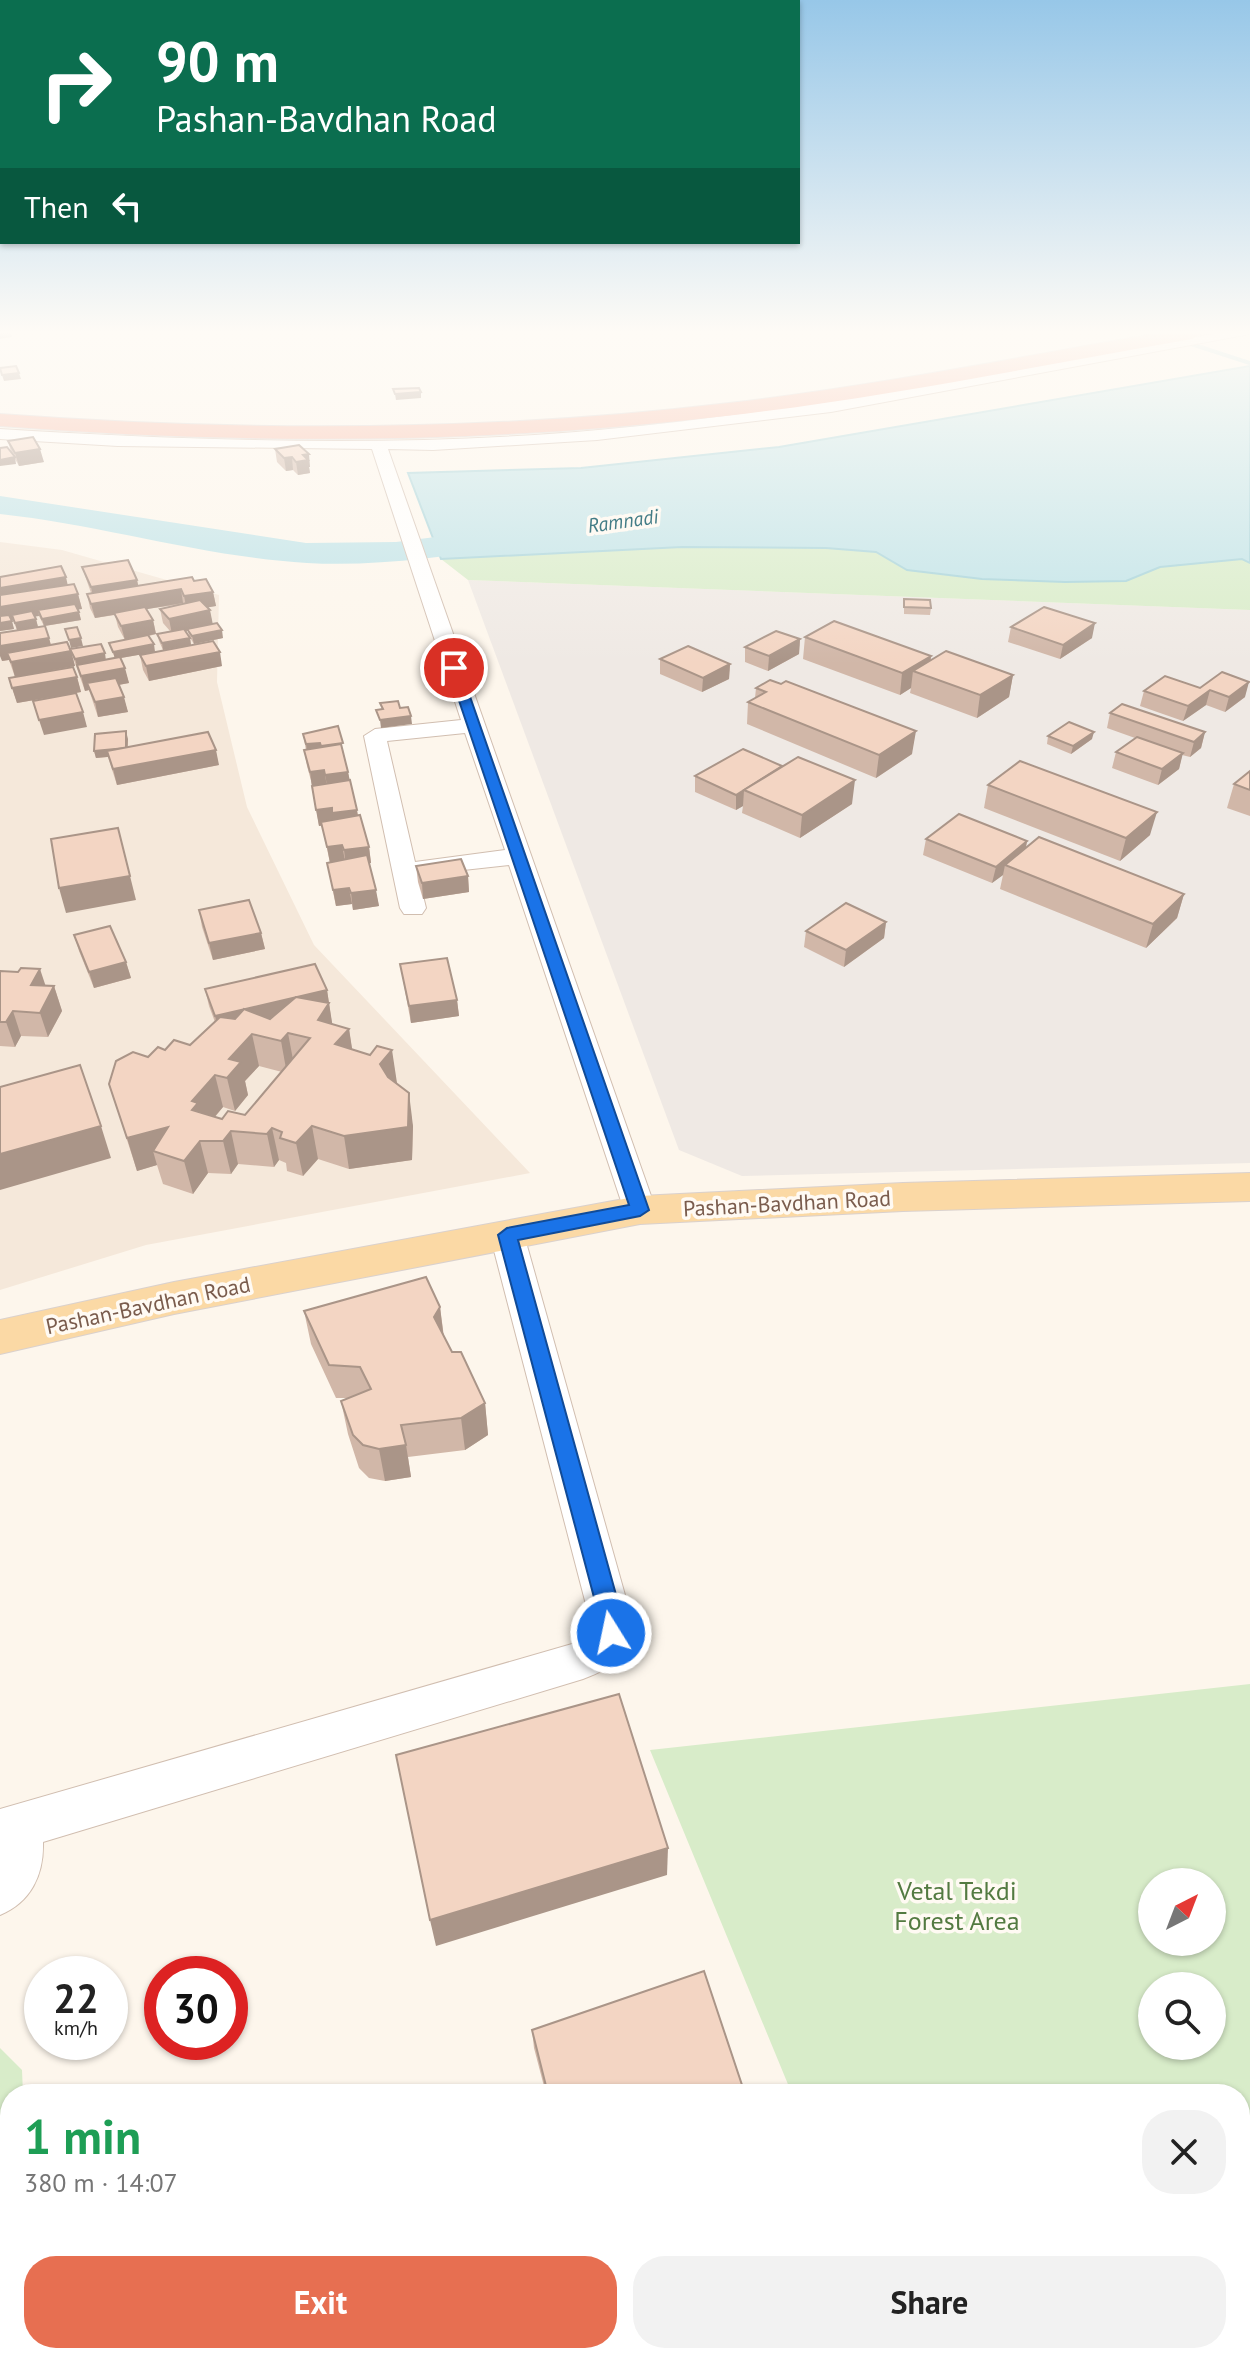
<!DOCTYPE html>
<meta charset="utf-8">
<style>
:root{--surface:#fff;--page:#f2f2f2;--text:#222;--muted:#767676;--accent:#e76f51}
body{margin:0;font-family:"PT Sans",sans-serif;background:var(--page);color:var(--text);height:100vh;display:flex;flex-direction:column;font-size:30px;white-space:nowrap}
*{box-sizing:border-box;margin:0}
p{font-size:26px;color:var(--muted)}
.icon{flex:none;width:44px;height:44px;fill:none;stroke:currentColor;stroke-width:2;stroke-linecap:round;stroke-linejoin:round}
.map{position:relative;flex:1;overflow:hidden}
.sheet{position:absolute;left:0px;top:2084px;width:1250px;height:280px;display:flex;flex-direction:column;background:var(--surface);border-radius:32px 32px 0 0;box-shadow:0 2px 6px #0004}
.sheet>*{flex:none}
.top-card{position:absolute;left:0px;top:0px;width:800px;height:244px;box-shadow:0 2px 6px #0004;background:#0b6e4f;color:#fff;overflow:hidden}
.needle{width:52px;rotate:42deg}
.fabs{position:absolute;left:1138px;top:1868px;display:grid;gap:16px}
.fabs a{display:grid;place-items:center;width:88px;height:88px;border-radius:50%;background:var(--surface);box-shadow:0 2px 6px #0004;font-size:40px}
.speed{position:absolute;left:24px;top:1956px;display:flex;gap:16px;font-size:40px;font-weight:700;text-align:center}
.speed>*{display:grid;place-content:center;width:104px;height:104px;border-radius:50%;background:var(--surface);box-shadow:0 2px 6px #0004;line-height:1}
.speed small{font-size:20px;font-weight:400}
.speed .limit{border:12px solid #d22;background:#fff;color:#111}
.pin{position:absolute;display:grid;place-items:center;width:68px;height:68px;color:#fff;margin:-34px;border:4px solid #fff;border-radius:50%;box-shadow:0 2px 8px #0007}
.me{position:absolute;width:88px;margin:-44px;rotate:350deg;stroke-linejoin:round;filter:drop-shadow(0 0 6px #0008)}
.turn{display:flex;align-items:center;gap:28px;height:168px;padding:0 24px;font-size:36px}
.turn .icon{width:104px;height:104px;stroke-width:2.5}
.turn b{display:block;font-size:56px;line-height:68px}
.then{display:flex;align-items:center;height:76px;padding:0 24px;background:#0003;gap:16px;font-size:30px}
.round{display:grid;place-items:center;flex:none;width:84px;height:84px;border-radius:32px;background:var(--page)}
.overview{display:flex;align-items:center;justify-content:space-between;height:136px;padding:0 24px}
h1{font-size:48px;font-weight:600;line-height:60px;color:#1e9e55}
.button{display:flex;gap:16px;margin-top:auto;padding:16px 24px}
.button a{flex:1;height:92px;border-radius:32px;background:var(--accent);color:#fff;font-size:32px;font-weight:600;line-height:92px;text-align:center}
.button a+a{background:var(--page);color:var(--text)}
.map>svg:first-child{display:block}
.residential{fill:#f5e8da}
.industrial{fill:#efe9e4}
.green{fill:#d8ecc9;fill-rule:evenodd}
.water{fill:#bfe3e8;stroke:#a5d3da;stroke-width:2}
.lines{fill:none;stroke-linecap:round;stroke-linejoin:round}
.stream{stroke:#a5d3da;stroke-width:4}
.river{fill:#bfe3e8;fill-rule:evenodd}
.minor-casing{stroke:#d1beb0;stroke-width:2}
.major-casing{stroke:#dad1cd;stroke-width:2}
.highway-casing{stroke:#dad1cd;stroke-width:2}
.minor{fill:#fff;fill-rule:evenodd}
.major{fill:#fbd9a5;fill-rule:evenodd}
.highway{fill:#f7b7a3;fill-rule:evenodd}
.wall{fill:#d1b7a8;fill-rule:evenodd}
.shaded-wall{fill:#aa9588}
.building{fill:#f3d5c3;stroke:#aa9588;stroke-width:2;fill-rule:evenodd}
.route{fill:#1a73e8;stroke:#114b97;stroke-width:2}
.labels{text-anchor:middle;stroke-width:7;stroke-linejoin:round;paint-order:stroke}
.far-water-label{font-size:20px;font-style:italic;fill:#437c86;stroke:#fffaf3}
.street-label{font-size:22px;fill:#7a5c4d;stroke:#fffaf3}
.near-park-label{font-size:26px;fill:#537a41;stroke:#fffaf3}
</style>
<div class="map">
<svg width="1250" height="2364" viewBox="0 0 1250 2364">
<rect width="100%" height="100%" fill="#fdf6ec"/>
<polygon class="residential" points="0,542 62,550 219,595 217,682 247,807 314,945 530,1173 146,1245 0,1290"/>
<polygon class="industrial" points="468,580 1250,610 1250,1163 742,1176 679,1150"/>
<g class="green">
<polygon points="682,547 826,548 876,552 907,570 982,579 1065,582 1126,581 1160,567 1242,559 1250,563 1250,610 468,580 441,559"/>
<path d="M1250,1684V2364H664L692,2354H1240V2094H792L650,1750ZM1152,1882H1212V1942H1152ZM1152,1986H1212V2046H1152Z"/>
<polygon points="0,2048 22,2070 23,2094 10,2094 10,2249 0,2252"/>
</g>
<polygon class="water" points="1250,366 1250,563 1242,559 1160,567 1126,581 1065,582 982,579 907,570 876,552 826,548 682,547 441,559 408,473 581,468 779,447"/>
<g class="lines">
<polyline class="stream" points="1185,342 1250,363"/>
<path class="river" d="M0,496L306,543L396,542L514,527L525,530L530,537L525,544L514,547C446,556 377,567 307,563C204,557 103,525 0,514Z"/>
<defs>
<g id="minor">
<path d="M1219,333L1250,334L831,412L597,440L433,450L388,449L656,1210L652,1218L640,1222L628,1218L624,1210L509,865L418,875L426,908L422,914H404L400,908L364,736L375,729L461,720L372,449L118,446L0,439V429C196,441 402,448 598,430C807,411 1012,370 1219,333ZM465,733L505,850L415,862L387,741Z"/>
<path d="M507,1223L519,1227L524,1235L632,1620C626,1656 618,1666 583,1679L43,1842C44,1875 31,1902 0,1915V1809L572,1644L588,1633L590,1620L490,1235L495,1227Z"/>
</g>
<polygon id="major" points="1250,1173 1250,1201 903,1211 640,1224 174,1314 0,1354 0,1320 174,1282 640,1196 903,1183"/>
<path id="highway" d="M1158,333H1201L1192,339C1037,366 882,398 726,416C484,444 242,445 0,426V414C243,432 487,432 729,403C873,386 1015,358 1158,333Z"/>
</defs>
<use href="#minor" class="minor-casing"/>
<use href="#major" class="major-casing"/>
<use href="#highway" class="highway-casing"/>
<use href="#minor" class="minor"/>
<use href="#major" class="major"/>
<use href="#highway" class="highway"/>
</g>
<g class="wall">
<polygon points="8,441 44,462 19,466 11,452"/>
<polygon points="275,449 310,467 309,467 310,473 298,475 293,470 286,471 277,462"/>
<polygon points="82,567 137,580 138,585 194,581 213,592 216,606 207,607 212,624 223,638 194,644 189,636 188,630 186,631 190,638 191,645 163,650 159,641 157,634 170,631 163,623 160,609 184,604 146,609 153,620 156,634 149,636 155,652 121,658 129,683 119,685 128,712 98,717 89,690 85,691 70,649 106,660 115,658 109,643 125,640 118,627 115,615 95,618 90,608 87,594 91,593"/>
<path d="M0,577L68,585L78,594L82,609H78L81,620L45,626L51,645L71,651L75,666L55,670L77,677L81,692L17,703L9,678L15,677L9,660L2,661L17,630L13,620H11L14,629L0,631ZM35,616H39L44,626L38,627Z"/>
<polygon points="904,599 931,608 930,615 904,614"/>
<polygon points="1011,627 1092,638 1060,659 1008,642"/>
<polygon points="805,637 931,656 931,661 1013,675 1009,697 977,718 910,693 911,688 900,695 803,659"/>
<polygon points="800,639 799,654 768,671 745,662 745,647"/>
<polygon points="140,655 222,666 149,681 143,670"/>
<polygon points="660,659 730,664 729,679 702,692 660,674"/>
<polygon points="756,688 912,754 876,778 747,724 748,702 755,698"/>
<polygon points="1200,688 1245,697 1225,712 1206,705 1183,721 1140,706 1144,691"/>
<polygon points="1110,713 1205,732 1201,748 1190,757 1182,755 1179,769 1158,785 1112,768 1116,752 1135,738 1107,728"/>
<polygon points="303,734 344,751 343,751 358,815 369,847 371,863 369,863 379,906 353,910 352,904 336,906 327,863 330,863 322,825 319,826 313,788 307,766 304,750 306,750"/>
<polygon points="1048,736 1092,739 1071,754 1047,744"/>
<polygon points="128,739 128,747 219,765 117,785 108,757 96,758 94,751"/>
<polygon points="1250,771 1250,816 1227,808 1234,784"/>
<polygon points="695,776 852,804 800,838 742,813 743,806 736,810 695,792"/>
<polygon points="988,785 1150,835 1120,861 984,808"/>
<polygon points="926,839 1027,841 1026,848 1184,894 1177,918 1146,948 1000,889 1003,875 992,883 923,855"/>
<polygon points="416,866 468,876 469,892 423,899 418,882"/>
<polygon points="199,910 261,933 265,949 213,960 202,927"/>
<polygon points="886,922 884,938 844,967 804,947 806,931"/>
<polygon points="74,935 126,962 131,978 94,988 79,951"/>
<polygon points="400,964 457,1000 459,1016 411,1023"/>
<polygon points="0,971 46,986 54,986 62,1011 48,1037 21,1036 15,1047 0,1046"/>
<path d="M205,989L327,990L332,1024L349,1029L352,1050L397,1083L413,1126L412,1160L349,1169L318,1159L303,1176L287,1171L286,1163L279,1160L274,1167L238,1164L231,1174L208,1173L193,1194L163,1184L157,1165L137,1171L109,1084L148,1057L165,1050L190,1045L215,1022L209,1006ZM259,1066L282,1072L245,1115L222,1119L215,1117L223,1107L235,1111L248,1095L245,1081Z"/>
<polygon points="440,1307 444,1337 452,1352 485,1403 488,1435 465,1450 408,1457 411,1477 385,1481 369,1478 359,1468 348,1434 341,1401 348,1398 336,1398 311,1344 304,1311"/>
<polygon points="532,2030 745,2094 546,2094 534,2048"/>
</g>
<g class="shaded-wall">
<polygon points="0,333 11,333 12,337 0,339"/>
<polygon points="19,373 21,379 4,381 2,375"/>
<polygon points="421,392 421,398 396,400 395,394"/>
<polygon points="40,449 44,462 19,466 15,453"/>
<polygon points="309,454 310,467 309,467 310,473 298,475 296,462 303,455"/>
<polygon points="15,457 16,464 0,466 0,460"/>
<polygon points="292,457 293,470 286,471 284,458"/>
<polygon points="66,577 69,591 0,603 0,588"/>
<polygon points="137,580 140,594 94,602 91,587"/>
<polygon points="181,589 183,603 95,618 91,604"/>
<polygon points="213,592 216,606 187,611 184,596"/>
<polygon points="78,594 82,609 40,616 38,610 39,616 14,620 12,615 13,620 0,622 0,607"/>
<polygon points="210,610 213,625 172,634 169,619"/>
<polygon points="79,612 81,620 44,626 42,619"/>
<polygon points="36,619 38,627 17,630 15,623"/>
<polygon points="153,620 156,634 125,640 121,626"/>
<polygon points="12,621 14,629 0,631 0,623"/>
<polygon points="1095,623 1092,638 1060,659 1063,645"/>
<polygon points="222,630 223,638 194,644 192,636"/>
<polygon points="49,638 53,653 2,661 0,656 0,646"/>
<polygon points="81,638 83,646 71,648 69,640"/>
<polygon points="190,638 191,645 163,650 162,643"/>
<polygon points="800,639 799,654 768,671 769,656"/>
<polygon points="154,644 155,652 115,659 113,652"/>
<polygon points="71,651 75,666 15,677 11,662"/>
<polygon points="220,652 222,666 149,681 146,666"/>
<polygon points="105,653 106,661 77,666 75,659"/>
<polygon points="931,656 928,676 913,671 911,688 900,695 902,673"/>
<polygon points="730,664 729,679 702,692 703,678"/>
<polygon points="125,668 129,683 90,690 87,683 89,690 85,691 81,676"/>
<polygon points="1013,675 1009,697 977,718 980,695"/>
<polygon points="77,677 81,692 17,703 12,688"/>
<polygon points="1249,682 1245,697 1225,712 1229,697"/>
<polygon points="1210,690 1206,705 1183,721 1188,706"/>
<polygon points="124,697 128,712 98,717 95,702"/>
<polygon points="83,712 87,727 44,735 39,720"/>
<polygon points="411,716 412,724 381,728 380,720"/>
<polygon points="126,731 128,739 127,755 96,758 94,751"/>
<polygon points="916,731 912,754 876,778 879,755"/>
<polygon points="1094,732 1092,739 1071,754 1073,746"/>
<polygon points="1205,732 1201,748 1190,757 1194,742"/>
<polygon points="320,743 321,750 307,752 306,744"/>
<polygon points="216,750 219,765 117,785 113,769"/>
<polygon points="1183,753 1179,769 1158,785 1162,769"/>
<polygon points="324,770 327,786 312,788 310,772"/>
<polygon points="348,772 351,787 328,790 325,775"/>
<polygon points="855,780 852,804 800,838 802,815"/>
<polygon points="744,790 743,806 736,810 736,795"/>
<polygon points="332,808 357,810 359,826 334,824 319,826 316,810"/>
<polygon points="1157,812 1150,835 1120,861 1126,838"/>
<polygon points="118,828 136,900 66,913 59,888"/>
<polygon points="1027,841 1024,857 1005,865 1003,875 992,883 996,867"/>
<polygon points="342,845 345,861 330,863 327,847"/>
<polygon points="369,847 371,863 346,866 344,850"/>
<polygon points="468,876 469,892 423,899 422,883"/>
<polygon points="349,888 352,904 336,906 333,890"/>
<polygon points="376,890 379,906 353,910 351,893"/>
<polygon points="1184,894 1177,918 1146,948 1153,924"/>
<polygon points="886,922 884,938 844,967 846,950"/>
<polygon points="261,933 265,949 213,960 209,943"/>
<polygon points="126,962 131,978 94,988 89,972"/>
<polygon points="40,969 48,993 31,985"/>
<polygon points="54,986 62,1011 48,1037 40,1013"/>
<polygon points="327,990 334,1035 318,1020 219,1032 215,1016"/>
<polygon points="457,1000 459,1016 411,1023 409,1006"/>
<polygon points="13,1011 21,1036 15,1047 6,1022"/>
<polygon points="349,1029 354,1061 335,1044"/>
<polygon points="288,1033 294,1065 287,1074 281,1041"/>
<polygon points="252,1034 259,1066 245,1081 248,1095 235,1111 227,1078 229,1059"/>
<polygon points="392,1050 397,1083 385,1096 380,1064"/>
<polygon points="215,1075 223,1107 205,1128 200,1141 208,1173 193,1194 184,1161 192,1110 192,1101"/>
<polygon points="409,1093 413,1126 412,1160 349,1169 344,1136"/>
<polygon points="101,1126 111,1158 0,1190 0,1154"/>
<polygon points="312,1126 318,1159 303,1176 296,1143"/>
<polygon points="168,1127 153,1151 157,1165 137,1171 127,1138"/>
<polygon points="272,1128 279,1160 274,1167 267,1134"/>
<polygon points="231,1131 238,1164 231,1174 223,1141"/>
<polygon points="440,1307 444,1340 434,1317"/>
<polygon points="485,1403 488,1435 465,1450 461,1418"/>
<polygon points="406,1445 411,1477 385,1481 379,1449"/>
<polygon points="668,1848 667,1875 436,1946 430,1920"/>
</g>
<g class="building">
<polygon points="16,366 19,373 2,375 0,368"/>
<polygon points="419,388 421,392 395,394 393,389"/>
<polygon points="33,437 40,449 15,453 8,441"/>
<polygon points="299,445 309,454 303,455 308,460 296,462 292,457 284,458 275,449"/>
<polygon points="7,447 15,457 0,460 0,448"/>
<polygon points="128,560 137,580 91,587 82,567"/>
<polygon points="61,566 66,577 0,588 0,577"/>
<polygon points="192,577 194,581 206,579 213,592 184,596 181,589 91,604 87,594"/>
<polygon points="74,584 78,594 0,607 0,595"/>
<polygon points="904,599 930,600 931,608 904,607"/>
<polygon points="200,600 210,610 169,619 160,609"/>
<polygon points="75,604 79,612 42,619 38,610"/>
<polygon points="145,607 153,620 121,626 114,613"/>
<polygon points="1044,607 1095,623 1063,645 1011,627"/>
<polygon points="32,611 36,619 15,623 12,615"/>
<polygon points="9,615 12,621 0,623 0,616"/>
<polygon points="834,621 931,656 902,673 805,637"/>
<polygon points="217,623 222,630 192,636 187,629"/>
<polygon points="45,626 49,638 0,646 0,633"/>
<polygon points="77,627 81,638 69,640 65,629"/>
<polygon points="184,629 190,638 162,643 157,634"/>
<polygon points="776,631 800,639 769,656 745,647"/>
<polygon points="148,635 154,644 113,652 109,643"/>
<polygon points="213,641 220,652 146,666 140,655"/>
<polygon points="67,642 71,651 11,662 7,653"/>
<polygon points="101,644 105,653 75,659 70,649"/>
<polygon points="688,646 730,664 703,678 660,659"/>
<polygon points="946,651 1013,675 980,695 913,671"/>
<polygon points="120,657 125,668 81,676 77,665"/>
<polygon points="73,667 77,677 12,688 9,678"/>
<polygon points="1222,672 1249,682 1229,697 1210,690 1188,706 1144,691 1165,676 1200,688"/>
<polygon points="116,678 124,697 95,702 87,683"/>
<polygon points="770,680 781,684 786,681 916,731 879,755 748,702 766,692 756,688"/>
<polygon points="76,693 83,712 39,720 33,701"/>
<polygon points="398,701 400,708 408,707 411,716 380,720 376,710 383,709 380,703"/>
<polygon points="1122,704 1205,732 1194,742 1110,713"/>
<polygon points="1069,722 1094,732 1073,746 1048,736"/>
<polygon points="338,726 343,743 321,746 320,743 306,744 303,734"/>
<polygon points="126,731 126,748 94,751 95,734"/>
<polygon points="208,732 216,750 113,769 107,751"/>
<polygon points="1137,737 1183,753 1162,769 1116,752"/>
<polygon points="341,744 348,772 325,775 324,770 310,772 304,750"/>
<polygon points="743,749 782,766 736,795 695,776"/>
<polygon points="798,757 855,780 802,815 744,790"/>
<polygon points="1020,761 1157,812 1126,838 988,785"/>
<polygon points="1250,771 1250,790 1234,784"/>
<polygon points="350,780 357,810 332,813 332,808 316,810 312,786"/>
<polygon points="959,814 1027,841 996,867 926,839"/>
<polygon points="360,815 369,847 344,850 342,845 327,847 321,822"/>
<polygon points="118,828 130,876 59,888 51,839"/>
<polygon points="1039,837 1184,894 1153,924 1005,865"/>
<polygon points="367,855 376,890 351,893 349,888 333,890 327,863"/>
<polygon points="461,859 468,876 422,883 416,866"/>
<polygon points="249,900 261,933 209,943 199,910"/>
<polygon points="846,903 886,922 846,950 806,931"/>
<polygon points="110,926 126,962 89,972 74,935"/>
<polygon points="447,958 457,1000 409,1006 400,964"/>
<polygon points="315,964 327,990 215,1016 205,989"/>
<polygon points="21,968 40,969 31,985 54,986 40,1013 13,1011 6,1022 0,1022 0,971 18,972"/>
<path d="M296,997L329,1003L318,1020L349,1029L335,1044L370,1055L377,1046L392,1050L380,1064L388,1077L409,1093L408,1127L344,1136L312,1126L296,1143L280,1138L282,1132L272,1128L267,1134L231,1131L223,1141H200L184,1161L153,1151L168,1127L127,1138L109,1084L116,1061L133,1052L148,1057L158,1047L165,1050L174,1040L190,1045L220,1017L235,1019L244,1009L270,1019ZM288,1033L310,1038L245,1115L228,1111L222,1119L192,1110L198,1103L192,1101L215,1075L227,1078L241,1062L229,1059L252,1034L281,1041Z"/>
<polygon points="80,1065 101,1126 0,1154 0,1087"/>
<polygon points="426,1277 440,1307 434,1317 452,1352 461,1352 485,1403 461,1418 401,1425 406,1445 379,1449 363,1445 353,1435 341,1401 371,1389 360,1367 329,1365 304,1311"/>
<polygon points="619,1694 668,1848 430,1920 396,1755"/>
<polygon points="704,1971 745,2094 548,2094 532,2030"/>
</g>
<linearGradient id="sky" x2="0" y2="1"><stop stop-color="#97c7e8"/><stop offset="0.5" stop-color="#fefbf6"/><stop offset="1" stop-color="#fefbf6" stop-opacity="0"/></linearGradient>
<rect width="1250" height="664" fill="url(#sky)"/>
<polygon class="route" points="454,664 460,668 649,1210 640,1216 518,1240 623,1620 619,1640 611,1643 602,1640 600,1620 498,1235 507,1228 629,1205 448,668"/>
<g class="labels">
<g class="far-water-label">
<text transform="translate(623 521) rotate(-8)" y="7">Ramnadi</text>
</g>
<g class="street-label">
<text transform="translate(787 1203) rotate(-3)" y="8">Pashan-Bavdhan Road</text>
<text transform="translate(148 1305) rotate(-12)" y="8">Pashan-Bavdhan Road</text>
</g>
<g class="near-park-label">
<text x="957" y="1900">Vetal Tekdi<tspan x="957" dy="30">Forest Area</tspan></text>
</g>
</g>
</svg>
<div class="fabs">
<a><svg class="needle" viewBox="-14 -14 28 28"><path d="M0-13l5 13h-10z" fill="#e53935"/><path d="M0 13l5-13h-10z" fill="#767676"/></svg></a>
<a><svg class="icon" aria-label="search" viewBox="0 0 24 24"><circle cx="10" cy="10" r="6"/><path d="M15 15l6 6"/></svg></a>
</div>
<div class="speed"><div>22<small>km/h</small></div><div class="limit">30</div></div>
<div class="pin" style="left:454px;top:668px;background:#d93025"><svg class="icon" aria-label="arrive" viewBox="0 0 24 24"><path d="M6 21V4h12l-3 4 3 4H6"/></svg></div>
<svg class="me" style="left:611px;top:1633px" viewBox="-20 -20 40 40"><circle r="17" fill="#1a73e8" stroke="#fff" stroke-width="3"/><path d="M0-11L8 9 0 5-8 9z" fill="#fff"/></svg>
<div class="top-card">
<div class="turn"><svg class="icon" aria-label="right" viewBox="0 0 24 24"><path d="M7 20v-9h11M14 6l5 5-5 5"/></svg><div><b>90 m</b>Pashan-Bavdhan Road</div></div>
<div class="then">Then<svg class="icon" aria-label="left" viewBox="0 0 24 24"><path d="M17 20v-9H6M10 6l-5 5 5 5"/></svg></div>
</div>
<section class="sheet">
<div class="overview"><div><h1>1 min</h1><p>380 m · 14:07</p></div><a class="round"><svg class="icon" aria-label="close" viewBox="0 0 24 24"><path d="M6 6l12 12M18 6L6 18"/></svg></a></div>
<div class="button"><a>Exit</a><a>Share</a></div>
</section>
</div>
